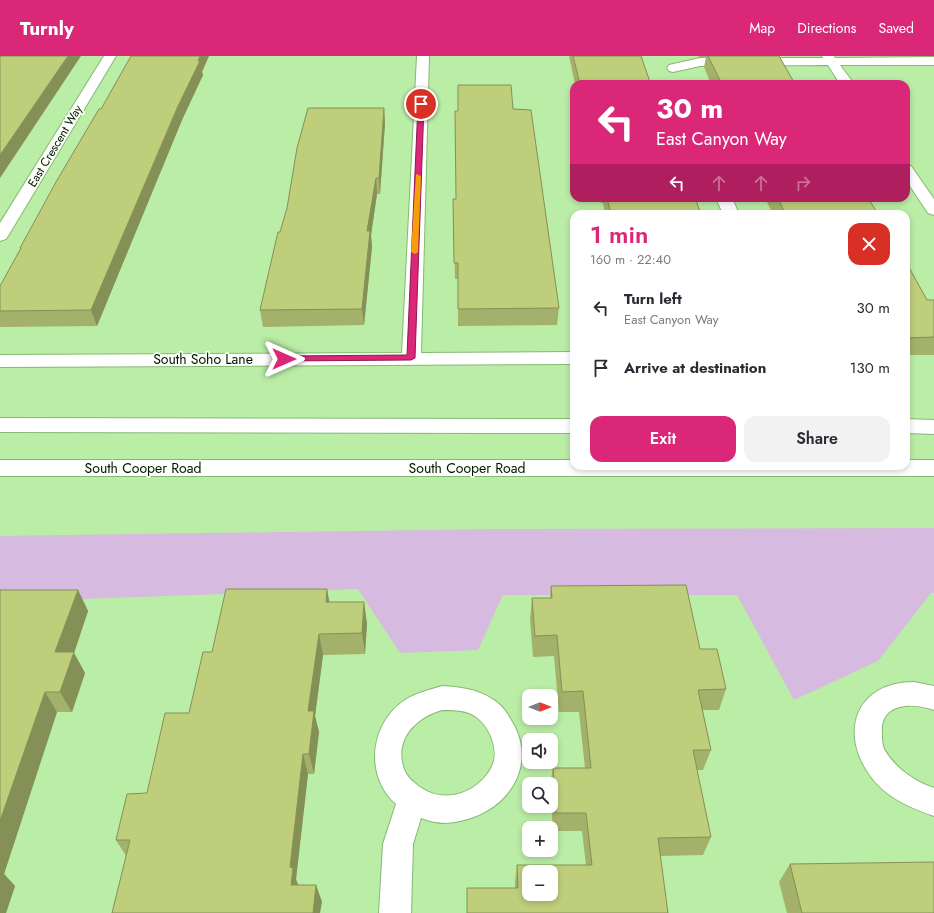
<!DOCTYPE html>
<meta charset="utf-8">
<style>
:root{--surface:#fff;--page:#f2f2f3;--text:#2b2b33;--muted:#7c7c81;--accent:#db2777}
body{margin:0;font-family:Jost,sans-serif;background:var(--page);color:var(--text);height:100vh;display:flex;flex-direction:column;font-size:15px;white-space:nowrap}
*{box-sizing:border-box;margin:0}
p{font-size:13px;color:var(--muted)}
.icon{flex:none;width:22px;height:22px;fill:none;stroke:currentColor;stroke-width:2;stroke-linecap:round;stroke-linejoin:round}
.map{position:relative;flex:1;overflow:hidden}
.sheet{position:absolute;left:570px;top:154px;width:340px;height:260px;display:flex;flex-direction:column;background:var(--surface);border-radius:12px;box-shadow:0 2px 6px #0003}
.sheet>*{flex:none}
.banner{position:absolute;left:570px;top:24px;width:340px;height:122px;border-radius:12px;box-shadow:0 2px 6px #0003;background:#db2777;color:#fff;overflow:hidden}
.needle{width:26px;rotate:90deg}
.controls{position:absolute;left:522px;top:633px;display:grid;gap:8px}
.controls a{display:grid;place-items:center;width:36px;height:36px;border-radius:8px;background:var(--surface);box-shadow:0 2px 6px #0003;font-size:20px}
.pin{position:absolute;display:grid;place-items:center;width:34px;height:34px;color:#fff;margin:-17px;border:2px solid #fff;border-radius:50%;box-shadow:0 1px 4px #0007}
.me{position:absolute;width:44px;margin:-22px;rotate:90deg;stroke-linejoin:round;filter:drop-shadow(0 0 3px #0008)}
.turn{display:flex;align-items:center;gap:14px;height:84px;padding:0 20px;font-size:18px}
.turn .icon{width:52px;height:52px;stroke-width:2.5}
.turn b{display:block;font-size:28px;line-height:34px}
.lanes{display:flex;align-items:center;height:38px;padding:0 20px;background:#0003;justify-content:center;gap:20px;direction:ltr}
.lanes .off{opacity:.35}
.round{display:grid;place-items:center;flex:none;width:42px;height:42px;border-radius:12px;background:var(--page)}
.summary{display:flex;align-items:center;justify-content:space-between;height:68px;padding:0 20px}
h1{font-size:24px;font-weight:600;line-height:30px;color:var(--accent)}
.cta{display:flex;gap:8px;margin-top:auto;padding:8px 20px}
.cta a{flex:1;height:46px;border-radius:12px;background:var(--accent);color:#fff;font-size:16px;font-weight:600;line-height:46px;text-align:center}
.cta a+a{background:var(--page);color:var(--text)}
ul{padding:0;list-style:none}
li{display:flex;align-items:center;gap:12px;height:60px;padding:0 20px}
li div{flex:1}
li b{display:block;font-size:15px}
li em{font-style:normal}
header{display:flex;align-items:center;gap:24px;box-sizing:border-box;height:56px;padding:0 20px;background:var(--accent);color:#fff}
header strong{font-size:19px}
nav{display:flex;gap:22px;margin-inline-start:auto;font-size:14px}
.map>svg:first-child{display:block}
.green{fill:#d6badf}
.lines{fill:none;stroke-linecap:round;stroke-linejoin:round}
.minor-casing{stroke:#86b873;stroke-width:2}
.secondary-casing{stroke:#86b873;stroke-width:2}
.minor{fill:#fff;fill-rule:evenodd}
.secondary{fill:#fff;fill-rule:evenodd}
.wall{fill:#a3b16a}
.shaded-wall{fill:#859056}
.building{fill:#bece7b;stroke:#859056;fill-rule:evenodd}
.route{fill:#db2777;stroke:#8e194d}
.slow{fill:#f59e0b}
.labels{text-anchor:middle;stroke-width:3.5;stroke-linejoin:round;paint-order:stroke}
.far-street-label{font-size:12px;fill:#031300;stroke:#fafff8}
.street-label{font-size:14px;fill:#031300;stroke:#fafff8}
</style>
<header>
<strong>Turnly</strong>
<nav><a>Map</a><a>Directions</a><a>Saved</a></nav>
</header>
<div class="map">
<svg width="934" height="857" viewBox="0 0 934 857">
<rect width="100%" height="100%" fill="#baeda6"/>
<polygon class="green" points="934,472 934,537 931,537 878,605 794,644 737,539 503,539 478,594 400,597 358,533 0,546 0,480 494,473"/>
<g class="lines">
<defs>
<g id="minor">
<polygon points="104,0 116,0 8,180 6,183 0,185 0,167"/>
<polygon points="417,0 429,0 421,297 574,296 574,308 0,311 0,299 402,297"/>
<polygon points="822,0 834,0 835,2 934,1 934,9 840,9 854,28 840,28 828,9 700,10 673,16 669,15 667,12 669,9 700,2 823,2"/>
<polygon points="906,109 911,110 934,143 934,159 928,157 906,124"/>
<polygon points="716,142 732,142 739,158 723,158"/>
<path d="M914,626L934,630V654C912,646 879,647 882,678C882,683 882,688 884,693C894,711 915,726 934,732V760C911,752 887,742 872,722C838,678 855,626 914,626Z"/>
<path d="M442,630C459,631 478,633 492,643C503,649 509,660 515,671C534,710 510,749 471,762C453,768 439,769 421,762L413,788L411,857H379L383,788L396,748C364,720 370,667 405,644C416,637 429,634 442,630ZM442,654C451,654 461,654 469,657C489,665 502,696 490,714C475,738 444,748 420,731C413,726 406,720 404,713C393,683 417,661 442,654Z"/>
</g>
<g id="secondary">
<polygon points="0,362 574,363 574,377 0,376"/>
<polygon points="906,363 934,364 934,378 906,377"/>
<polygon points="0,404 574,404 574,410 906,410 906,404 934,404 934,420 0,420"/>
</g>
</defs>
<use href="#minor" class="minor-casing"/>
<use href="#secondary" class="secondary-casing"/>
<use href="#minor" class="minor"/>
<use href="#secondary" class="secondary"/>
</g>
<g class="wall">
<polygon points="569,0 641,0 650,26 654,28 575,28"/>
<polygon points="698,0 779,0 795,28 711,28 704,11 706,1 699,1"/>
<polygon points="202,16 203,19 182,64 97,270 0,271 0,230 20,194 20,192 101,53"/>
<polygon points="384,52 385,67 380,138 377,138 371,179 372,191 364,269 263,271 260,254 280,176"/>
<polygon points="513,53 559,252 557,269 458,270 458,223 455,223 453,143 456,143"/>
<polygon points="600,142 695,142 701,158 605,158 603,147 601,147"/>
<polygon points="765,142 868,142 878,158 773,158"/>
<polygon points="906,206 927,244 934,244 934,299 906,299"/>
<polygon points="551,530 700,593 726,633 719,654 702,654 711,694 703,714 697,714 711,781 703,799 660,800 668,857 515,832 515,826 517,809 586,809 582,775 553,775 551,745 551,728 550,728 553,712 585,712 579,656 559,656 554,600 533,601 530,564 532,542 550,542"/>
<polygon points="0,534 78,534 88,555 74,597 85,617 72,656 57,656 4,818 15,830 6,857 0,857"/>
<polygon points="329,546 367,567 365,598 323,599 315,660 319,676 314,718 308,718 296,823 298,829 316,829 322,846 126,800 116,784 147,737 189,657 212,596"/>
<polygon points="790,808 934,857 787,857 779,826"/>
</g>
<g class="shaded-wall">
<polygon points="68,0 81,0 0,122 0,99"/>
<polygon points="200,0 209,0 202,16 203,19 182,64 97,270 91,254"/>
<polygon points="384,52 385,67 380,138 379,122"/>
<polygon points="376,122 377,138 371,179 372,191 364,269 362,253 367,175"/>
<polygon points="327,533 331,554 326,546"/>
<polygon points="78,534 88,555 74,597 85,617 72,656 60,636 55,596"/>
<polygon points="364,546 367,567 365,598 362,577"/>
<polygon points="319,578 323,599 315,660 319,676 314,718 309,698 308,655"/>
<polygon points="45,636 57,656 4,818 15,830 6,857 0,857 0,765"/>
<polygon points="303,698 308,718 296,823 298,829 291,829 290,811"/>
<polygon points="316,829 322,846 320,857 313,857"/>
</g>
<g class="building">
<polygon points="0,0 68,0 0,99"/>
<polygon points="131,0 200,0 198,5 200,5 178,50 91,254 0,255 0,230 21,192 20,192 56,126 99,53 101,53"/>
<polygon points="573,0 641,0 650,26 654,26 654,28 580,28"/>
<polygon points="708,0 779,0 795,28 722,28"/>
<polygon points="458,29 511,29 513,53 531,54 559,252 458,253 458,207 454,207 453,143 456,143 455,55 458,55"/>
<polygon points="308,52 384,52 379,122 376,122 367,175 370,175 362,253 260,254 278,176 280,176 287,152 297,92"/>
<polygon points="607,142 695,142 701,158 611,158"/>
<polygon points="778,142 868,142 878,158 788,158 786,154 784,155"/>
<polygon points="906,206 927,244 934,244 934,281 906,282"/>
<path d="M686,529L700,593H717L726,633L698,634L711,694H693L711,781L658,782L668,857H467V832H518L517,809H592L586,757H556L553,712H591L583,635L562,636L557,579L535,580L532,542H552L551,530ZM529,816H551V838H529Z"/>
<polygon points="226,533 327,533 326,546 364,546 362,577 319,578 308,655 314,655 309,698 303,698 290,811 293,812 291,829 316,829 313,857 112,857 130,784 116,784 127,738 147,737 165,657 189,657 203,596 212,596"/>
<polygon points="0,534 78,534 55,596 74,596 60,636 45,636 0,765"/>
<polygon points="934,806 934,857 802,857 790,808"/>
</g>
<polygon class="route" points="421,46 424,48 415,302 411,304 281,305 281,301 284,300 407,299 418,48"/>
<polygon class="slow" points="416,118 421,120 418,196 415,198 411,196"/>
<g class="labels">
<g class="far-street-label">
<text transform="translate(55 90) rotate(-59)" y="4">East Crescent Way</text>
</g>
<g class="street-label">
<text x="203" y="308">South Soho Lane</text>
<text x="143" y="417">South Cooper Road</text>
<text x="467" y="417">South Cooper Road</text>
</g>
</g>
</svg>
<div class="controls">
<a><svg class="needle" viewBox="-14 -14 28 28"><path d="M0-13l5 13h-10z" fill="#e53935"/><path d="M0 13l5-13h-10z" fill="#7c7c81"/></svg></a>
<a><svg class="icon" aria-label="sound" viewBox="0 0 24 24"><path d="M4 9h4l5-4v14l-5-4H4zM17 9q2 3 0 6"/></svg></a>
<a><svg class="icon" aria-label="search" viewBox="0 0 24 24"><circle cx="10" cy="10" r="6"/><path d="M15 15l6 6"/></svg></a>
<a>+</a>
<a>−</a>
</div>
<div class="pin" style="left:421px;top:48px;background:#d93025"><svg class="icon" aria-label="arrive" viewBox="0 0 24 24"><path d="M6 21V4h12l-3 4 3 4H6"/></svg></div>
<svg class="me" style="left:284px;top:303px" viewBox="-20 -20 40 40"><path d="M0-17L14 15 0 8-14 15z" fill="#db2777" stroke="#fff" stroke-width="4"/></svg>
<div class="banner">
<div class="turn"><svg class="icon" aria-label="left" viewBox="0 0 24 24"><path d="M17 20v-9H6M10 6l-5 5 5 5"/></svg><div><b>30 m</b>East Canyon Way</div></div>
<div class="lanes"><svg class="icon" aria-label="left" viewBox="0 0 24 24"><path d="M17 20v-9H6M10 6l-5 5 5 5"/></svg><svg class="icon off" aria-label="ahead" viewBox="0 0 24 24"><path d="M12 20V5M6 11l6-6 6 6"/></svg><svg class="icon off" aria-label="ahead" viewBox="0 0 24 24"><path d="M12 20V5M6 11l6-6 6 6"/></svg><svg class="icon off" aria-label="right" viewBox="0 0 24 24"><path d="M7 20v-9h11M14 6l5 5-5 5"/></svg></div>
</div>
<section class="sheet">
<div class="summary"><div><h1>1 min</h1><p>160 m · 22:40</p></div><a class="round" style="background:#d93025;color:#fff"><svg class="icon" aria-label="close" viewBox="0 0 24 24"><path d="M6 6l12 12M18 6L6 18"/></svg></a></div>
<ul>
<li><svg class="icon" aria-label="left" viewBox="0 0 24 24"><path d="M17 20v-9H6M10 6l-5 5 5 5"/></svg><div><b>Turn left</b><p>East Canyon Way</p></div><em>30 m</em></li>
<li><svg class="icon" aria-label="arrive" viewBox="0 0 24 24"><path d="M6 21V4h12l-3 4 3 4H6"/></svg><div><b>Arrive at destination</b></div><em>130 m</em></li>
</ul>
<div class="cta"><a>Exit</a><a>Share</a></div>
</section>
</div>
